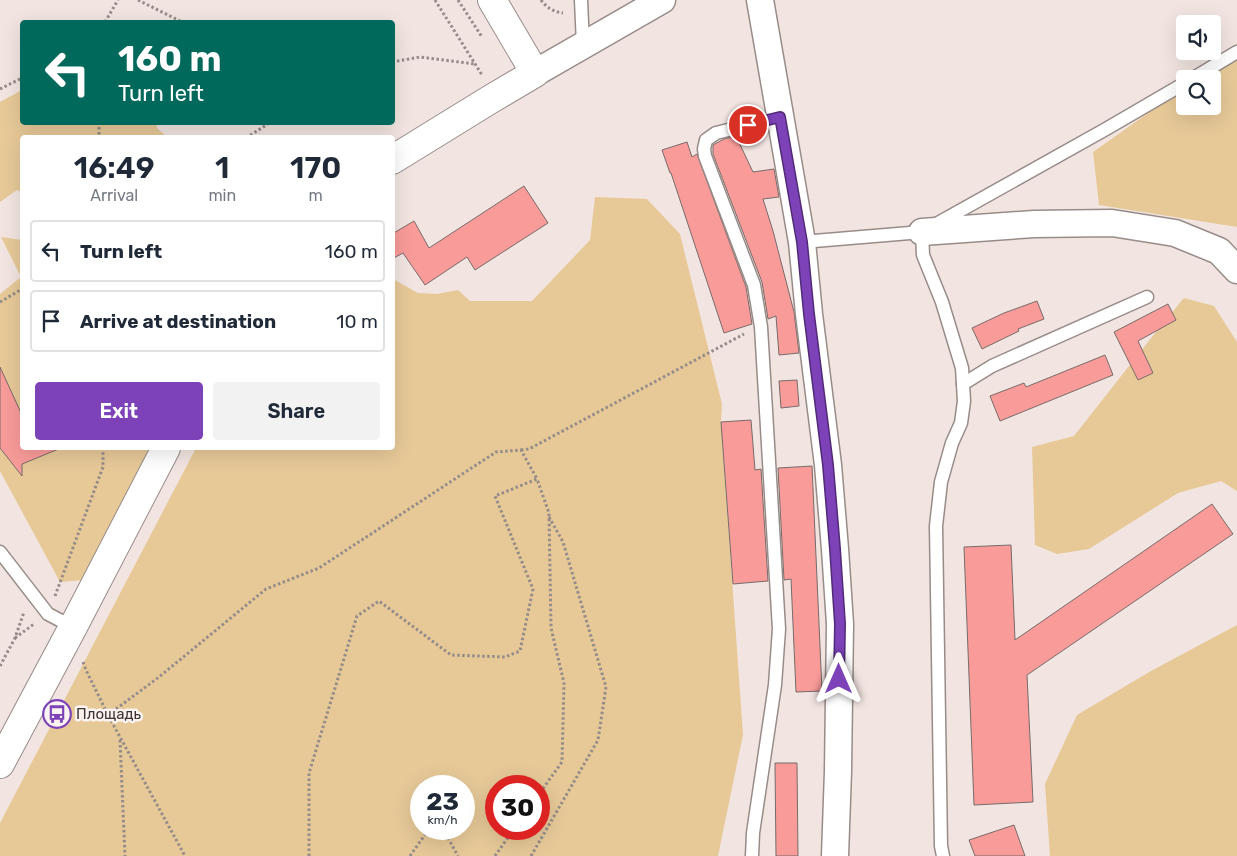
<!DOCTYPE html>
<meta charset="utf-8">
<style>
:root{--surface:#fff;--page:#f2f2f3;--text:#1f2937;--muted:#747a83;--line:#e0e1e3;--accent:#7d42b8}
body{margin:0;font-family:Rubik,sans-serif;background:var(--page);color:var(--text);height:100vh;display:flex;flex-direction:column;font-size:19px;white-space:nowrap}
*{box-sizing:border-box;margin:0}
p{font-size:16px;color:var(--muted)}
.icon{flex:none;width:28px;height:28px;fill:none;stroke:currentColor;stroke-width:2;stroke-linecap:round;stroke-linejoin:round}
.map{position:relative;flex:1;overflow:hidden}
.details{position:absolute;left:20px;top:135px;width:375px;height:315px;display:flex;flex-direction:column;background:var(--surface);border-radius:5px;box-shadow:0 5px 20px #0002}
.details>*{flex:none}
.top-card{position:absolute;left:20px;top:20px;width:375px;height:105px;border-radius:5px;box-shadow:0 5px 20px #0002;background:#00695c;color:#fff;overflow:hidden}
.fabs{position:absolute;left:1176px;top:15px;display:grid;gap:10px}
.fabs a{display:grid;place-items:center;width:45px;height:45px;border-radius:5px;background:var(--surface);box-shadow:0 5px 20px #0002;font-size:25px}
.speed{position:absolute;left:410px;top:775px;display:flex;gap:10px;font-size:25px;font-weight:700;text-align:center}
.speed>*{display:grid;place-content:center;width:65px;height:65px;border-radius:50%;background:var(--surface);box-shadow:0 5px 20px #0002;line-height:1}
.speed small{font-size:12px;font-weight:400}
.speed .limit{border:8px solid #d22;background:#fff;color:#111}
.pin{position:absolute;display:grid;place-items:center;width:42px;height:42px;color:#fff;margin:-21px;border:2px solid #fff;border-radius:50%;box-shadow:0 1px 5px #0007}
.me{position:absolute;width:55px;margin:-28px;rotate:0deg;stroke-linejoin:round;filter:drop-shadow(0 0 4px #0008)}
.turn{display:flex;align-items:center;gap:18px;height:105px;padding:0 15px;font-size:22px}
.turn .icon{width:65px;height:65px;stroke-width:2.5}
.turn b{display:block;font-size:35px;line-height:42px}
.eta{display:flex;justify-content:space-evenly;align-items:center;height:85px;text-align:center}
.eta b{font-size:30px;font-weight:600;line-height:35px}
.button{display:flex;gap:10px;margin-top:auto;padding:10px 15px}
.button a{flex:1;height:58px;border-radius:5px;background:var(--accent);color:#fff;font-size:20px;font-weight:600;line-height:58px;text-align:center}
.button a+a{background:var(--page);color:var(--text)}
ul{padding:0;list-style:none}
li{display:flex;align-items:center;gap:15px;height:62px;margin:0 10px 8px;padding:0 5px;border:2px solid var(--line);border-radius:5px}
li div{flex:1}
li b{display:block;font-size:19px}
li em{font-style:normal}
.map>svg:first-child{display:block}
.green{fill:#e7c998;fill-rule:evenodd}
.building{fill:#f89b99;stroke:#776b6a}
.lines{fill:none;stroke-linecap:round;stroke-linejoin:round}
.lane-casing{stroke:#988c88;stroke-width:15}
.street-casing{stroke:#988c88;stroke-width:29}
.secondary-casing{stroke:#988c88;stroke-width:30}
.path{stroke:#958c89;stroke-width:3;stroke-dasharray:2.5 2.5;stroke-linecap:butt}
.lane{stroke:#fff;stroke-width:12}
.street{stroke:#fff;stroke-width:26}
.secondary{stroke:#fff;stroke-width:28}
.route-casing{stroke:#512b78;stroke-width:12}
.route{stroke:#7d42b8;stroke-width:9}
.labels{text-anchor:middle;stroke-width:5;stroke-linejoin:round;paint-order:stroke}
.poi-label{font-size:15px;fill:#3b3634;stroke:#fdf3f0;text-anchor:start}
</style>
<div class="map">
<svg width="1237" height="856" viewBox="0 0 1237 856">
<rect width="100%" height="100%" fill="#f2e5e1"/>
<g class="green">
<polygon points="1237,50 1237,227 1099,205 1093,152 1185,87 1185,106 1212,106 1212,79 1196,79"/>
<polygon points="22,90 22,122 155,123 158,129 167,137 22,138 22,192 17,190 0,202 0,102"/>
<path d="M595,197L647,199L680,234L722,404L721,422L743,735L718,856H0V823L196,448H392L393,279L418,293L437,294L458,290L470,301H532L590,240ZM421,786H464V829H421ZM496,786H539V829H496Z"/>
<polygon points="1,237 22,240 22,448 151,448 85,580 60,582 0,471 0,294 21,277"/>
<polygon points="1184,298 1214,306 1237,342 1237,491 1221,481 1178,493 1089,549 1057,554 1035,545 1032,447 1074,436 1151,338"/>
<polygon points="1237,625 1237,856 1050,856 1045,784 1077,715 1151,671"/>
</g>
<g class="building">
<polygon points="736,136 753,172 774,169 779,197 763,199 773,231 794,312 799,353 779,355 776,316 768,319 762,282 713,154 713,145 724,139"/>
<polygon points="687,142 692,157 697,154 746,287 752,324 724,333 671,173 670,173 662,150"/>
<polygon points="524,186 548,223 475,270 467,257 425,285 403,253 392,259 392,234 414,221 429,248"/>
<polygon points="1037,301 1044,319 1018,329 1019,331 982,349 972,328 1004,313"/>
<polygon points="1168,304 1176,320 1138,341 1153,373 1138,380 1114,332"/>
<polygon points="1105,355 1113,375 1000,421 990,396 1024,383 1026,387"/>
<polygon points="0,367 22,415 22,448 61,448 22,464 22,476 0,448"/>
<polygon points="797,380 799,406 781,408 779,381"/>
<polygon points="751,420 755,470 761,469 768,581 733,584 721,422"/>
<polygon points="812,466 822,691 796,692 791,579 784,580 778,468"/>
<polygon points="1212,504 1233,534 1027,675 1033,802 974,805 964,547 1011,545 1015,640"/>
<polygon points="775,763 797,763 798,856 776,856"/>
<polygon points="1014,825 1025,856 975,856 969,840"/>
</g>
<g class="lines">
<defs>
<g id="lane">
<polyline points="581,0 583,45"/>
<polyline points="1192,79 1237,52"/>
<polyline points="922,232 923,255 942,302 962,368 964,401 961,423 952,443 941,482 936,526 941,846 943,856"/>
<polyline points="802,242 922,232 1106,129 1185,83"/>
<polyline points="963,384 992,366 1147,297"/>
<polyline points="0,552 48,614 73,627"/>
<polyline points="752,856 753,833 775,685 779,629 761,327 754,285 705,156 704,149 706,140 716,133 780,117"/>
</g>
<g id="street">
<polyline points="760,0 802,242 809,314 828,465 835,549 840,624 838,771 835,856"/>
<polyline points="535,73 662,0"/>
<polyline points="922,232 1034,224 1112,223 1175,233 1219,251 1237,270"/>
</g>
<g id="secondary">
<polyline points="392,160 491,99 535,73 492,0"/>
<polyline points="0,764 73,627 166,448"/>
</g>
</defs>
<use href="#lane" class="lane-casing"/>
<use href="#street" class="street-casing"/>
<use href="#secondary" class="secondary-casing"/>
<g class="path">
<polyline points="138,0 182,22"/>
<polyline points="435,0 482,75"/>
<polyline points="458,0 482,37"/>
<path d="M541,0C547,8 554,12 563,13"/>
<polyline points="105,22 118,0"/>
<polyline points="392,62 420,57 475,64"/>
<polyline points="0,89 22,78"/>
<polyline points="99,122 99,138"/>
<polyline points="246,138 271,122"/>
<polyline points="0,302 22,289"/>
<polyline points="521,450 529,449 744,334"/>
<polyline points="55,596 103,467 103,448"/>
<polyline points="15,638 34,624"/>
<polyline points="83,662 86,670 108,715 185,856"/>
<polyline points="0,666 15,638 24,612"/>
<polyline points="108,715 159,677 266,589 319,568 496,452 521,450 537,479"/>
<polyline points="120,740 125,856"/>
<polyline points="443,829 458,856"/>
<polyline points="309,856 309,773 357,616 379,601 451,655 505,657 520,651 533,589 495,496 537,479 549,513 551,628 564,683 562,762 539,794"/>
<polyline points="410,856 429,829"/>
<polyline points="495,856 514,829"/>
<polyline points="531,856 598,740 606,687 563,542 549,517"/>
</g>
<use href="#lane" class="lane"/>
<use href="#street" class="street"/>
<use href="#secondary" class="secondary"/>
</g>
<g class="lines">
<defs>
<polyline id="route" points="748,125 780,117 802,242 809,314 828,465 835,549 840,624 839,679"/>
</defs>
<use href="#route" class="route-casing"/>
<use href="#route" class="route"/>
</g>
<defs>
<symbol id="bus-ring" viewBox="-11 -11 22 22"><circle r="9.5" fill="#fdf3f0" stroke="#7d42b8" stroke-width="1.5"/><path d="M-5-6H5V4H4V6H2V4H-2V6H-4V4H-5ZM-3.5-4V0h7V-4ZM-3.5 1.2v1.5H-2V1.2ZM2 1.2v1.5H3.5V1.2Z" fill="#7d42b8"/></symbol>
</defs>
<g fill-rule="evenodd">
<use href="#bus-ring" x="41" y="698" width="32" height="32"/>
</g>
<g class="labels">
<g class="poi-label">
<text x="76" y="719">Площадь</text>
</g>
</g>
</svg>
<div class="fabs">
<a><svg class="icon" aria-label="sound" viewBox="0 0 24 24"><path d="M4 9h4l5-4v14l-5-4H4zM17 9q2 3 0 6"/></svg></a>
<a><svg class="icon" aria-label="search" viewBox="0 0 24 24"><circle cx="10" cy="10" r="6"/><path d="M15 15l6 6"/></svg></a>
</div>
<div class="speed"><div>23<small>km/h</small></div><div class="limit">30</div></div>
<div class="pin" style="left:748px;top:125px;background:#d93025"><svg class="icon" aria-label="arrive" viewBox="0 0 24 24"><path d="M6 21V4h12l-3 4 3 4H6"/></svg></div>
<svg class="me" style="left:839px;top:679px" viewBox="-20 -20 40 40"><path d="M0-17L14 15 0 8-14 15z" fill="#7d42b8" stroke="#fff" stroke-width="4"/></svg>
<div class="top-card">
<div class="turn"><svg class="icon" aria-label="left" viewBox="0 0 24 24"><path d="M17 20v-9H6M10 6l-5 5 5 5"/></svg><div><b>160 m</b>Turn left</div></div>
</div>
<section class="details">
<div class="eta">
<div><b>16:49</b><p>Arrival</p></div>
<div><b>1</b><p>min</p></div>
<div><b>170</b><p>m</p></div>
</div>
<ul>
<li><svg class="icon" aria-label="left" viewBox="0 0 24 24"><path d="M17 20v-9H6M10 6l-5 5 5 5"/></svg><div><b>Turn left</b></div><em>160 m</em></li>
<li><svg class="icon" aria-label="arrive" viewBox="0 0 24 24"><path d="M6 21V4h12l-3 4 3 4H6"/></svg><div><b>Arrive at destination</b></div><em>10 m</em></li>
</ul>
<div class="button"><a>Exit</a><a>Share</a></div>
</section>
</div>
